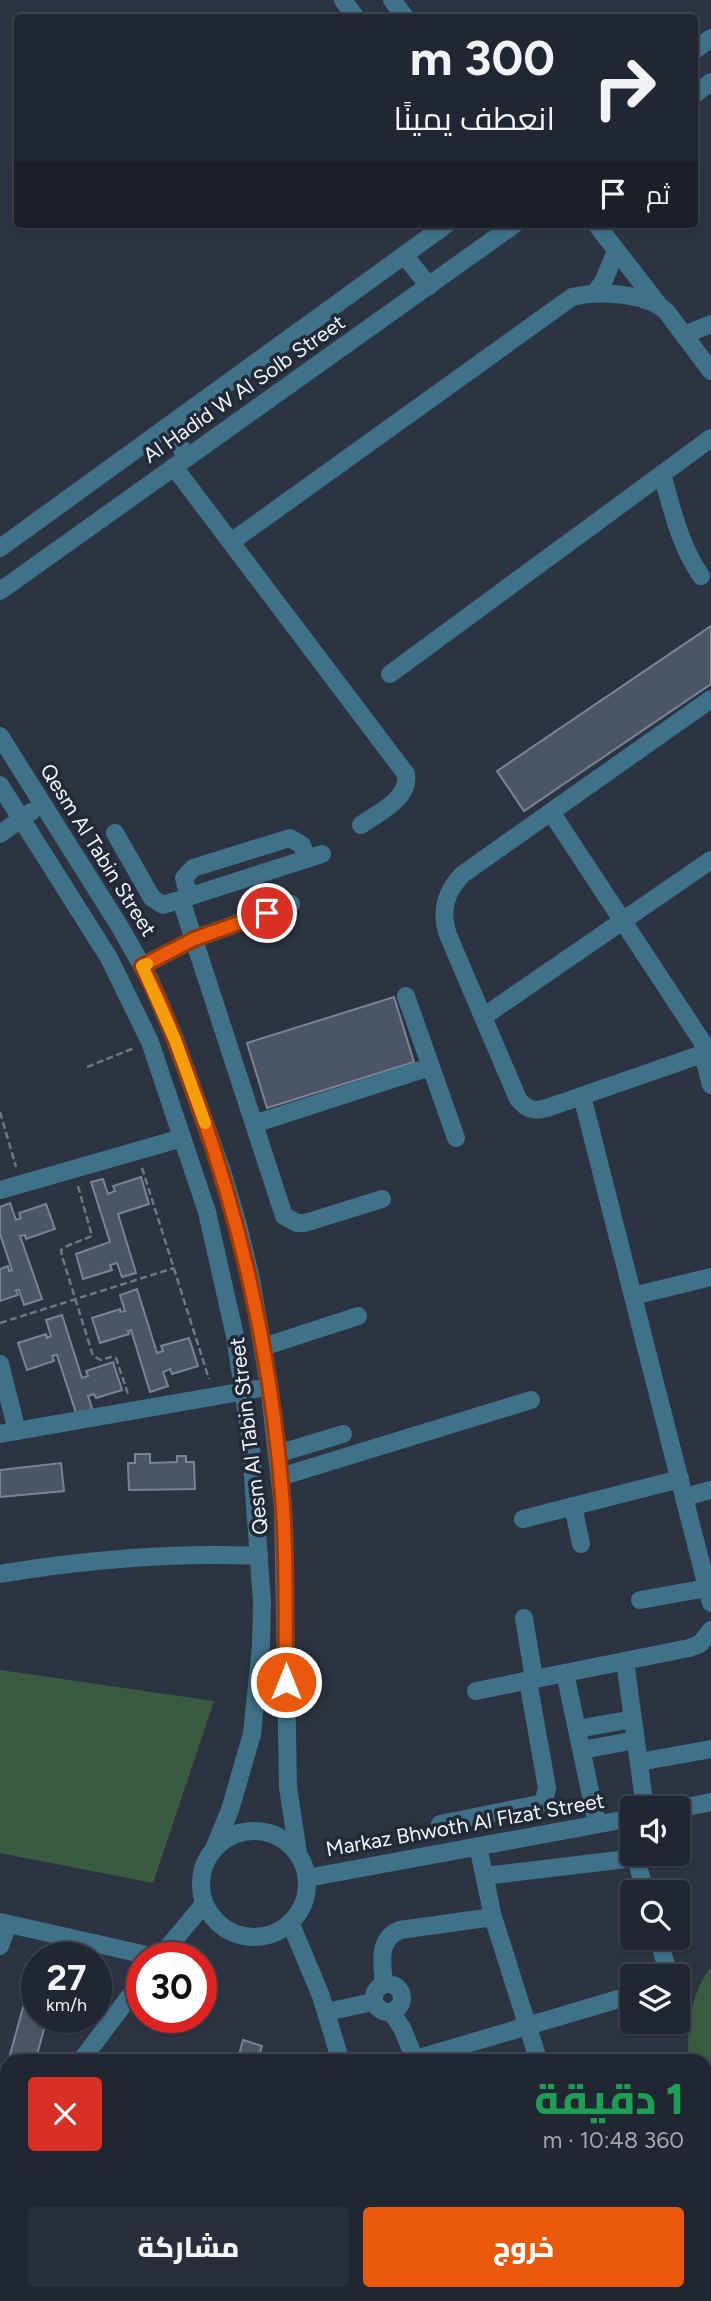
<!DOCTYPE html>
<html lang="ar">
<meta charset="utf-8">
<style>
:root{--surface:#212732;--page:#292f3a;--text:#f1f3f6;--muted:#a2a5ac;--line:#3e444d;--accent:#ea580c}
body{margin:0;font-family:Figtree,Cairo,sans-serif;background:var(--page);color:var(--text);direction:rtl;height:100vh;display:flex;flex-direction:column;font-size:26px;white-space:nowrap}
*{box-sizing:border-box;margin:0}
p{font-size:23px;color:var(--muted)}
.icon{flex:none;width:38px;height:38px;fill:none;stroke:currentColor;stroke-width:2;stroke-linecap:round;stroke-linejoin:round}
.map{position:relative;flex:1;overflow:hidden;direction:ltr}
.sheet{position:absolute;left:0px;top:2054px;width:712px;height:247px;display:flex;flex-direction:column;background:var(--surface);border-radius:21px 21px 0 0;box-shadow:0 2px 5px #0004,0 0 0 2px var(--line);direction:rtl}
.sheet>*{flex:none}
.guide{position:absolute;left:14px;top:14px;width:684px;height:214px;border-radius:7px;box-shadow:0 2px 5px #0004,0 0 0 2px var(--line);direction:rtl;background:#212732;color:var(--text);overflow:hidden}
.fabs{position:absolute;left:620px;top:1796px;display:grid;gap:14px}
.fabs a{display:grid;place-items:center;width:70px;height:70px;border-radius:7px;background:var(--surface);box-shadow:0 2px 5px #0004,0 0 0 2px var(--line);font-size:35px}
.speed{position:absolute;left:21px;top:1942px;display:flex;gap:14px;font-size:35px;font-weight:700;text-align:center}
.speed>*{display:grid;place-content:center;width:91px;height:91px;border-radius:50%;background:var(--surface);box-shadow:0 2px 5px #0004,0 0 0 2px var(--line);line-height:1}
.speed small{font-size:18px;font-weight:400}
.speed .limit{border:10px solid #d22;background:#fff;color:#111}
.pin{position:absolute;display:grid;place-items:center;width:60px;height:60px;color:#fff;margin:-30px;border:4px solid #fff;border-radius:50%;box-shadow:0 2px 7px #0007}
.me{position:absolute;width:77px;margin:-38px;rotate:0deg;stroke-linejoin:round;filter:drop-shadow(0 0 5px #0008)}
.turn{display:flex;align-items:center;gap:24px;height:147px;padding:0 28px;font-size:32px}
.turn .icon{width:91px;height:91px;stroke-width:2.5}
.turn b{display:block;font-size:49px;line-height:60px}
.then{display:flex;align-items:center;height:66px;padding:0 28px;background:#0003;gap:14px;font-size:26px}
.round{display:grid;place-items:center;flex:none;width:74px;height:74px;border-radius:7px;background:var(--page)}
.headline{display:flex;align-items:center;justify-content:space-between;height:119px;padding:0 28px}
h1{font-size:42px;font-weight:800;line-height:52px;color:#1e9e55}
.action{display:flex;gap:14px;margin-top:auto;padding:14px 28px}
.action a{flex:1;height:80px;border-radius:7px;background:var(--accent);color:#fff;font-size:28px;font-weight:800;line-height:80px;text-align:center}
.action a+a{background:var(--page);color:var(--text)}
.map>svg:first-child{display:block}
.green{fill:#395c41}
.building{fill:#4c5564;stroke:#7a8395;stroke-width:2}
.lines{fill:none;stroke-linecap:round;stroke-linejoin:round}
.path{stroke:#707784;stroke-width:2.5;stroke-dasharray:7 3.5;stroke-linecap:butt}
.minor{stroke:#3f7289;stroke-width:18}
.route-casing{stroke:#983908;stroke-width:18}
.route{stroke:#ea580c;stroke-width:12}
.slow{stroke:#f59e0b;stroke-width:12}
.labels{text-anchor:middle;stroke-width:7;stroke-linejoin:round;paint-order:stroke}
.street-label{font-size:21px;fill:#eff4fe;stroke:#222a38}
</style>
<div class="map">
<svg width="711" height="2301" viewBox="0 0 711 2301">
<rect width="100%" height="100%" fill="#2c3442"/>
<g class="green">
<polygon points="0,1670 214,1701 153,1883 0,1853"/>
<path d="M711,1967V2115L705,2108V2062L689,2061C686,2026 690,1996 711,1967Z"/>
</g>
<g class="building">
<polygon points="711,626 711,684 524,811 497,771"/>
<polygon points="394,997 414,1062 267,1108 247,1043"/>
<polygon points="141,1177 149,1204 118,1214 136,1273 122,1277 117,1263 110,1265 112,1270 83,1279 76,1254 110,1242 91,1182 103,1179 108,1194 115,1191 113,1186"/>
<polygon points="10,1203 16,1220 21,1218 19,1213 46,1204 55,1229 26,1239 25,1235 20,1236 42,1299 24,1305 19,1290 16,1290 18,1295 0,1301 0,1269 8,1266 9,1271 12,1270 0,1234 0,1207"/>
<polygon points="137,1289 157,1353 163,1351 161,1346 189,1338 198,1366 172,1374 170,1369 163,1372 168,1386 150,1392 131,1330 128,1331 129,1334 100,1343 92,1318 120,1309 120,1312 125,1311 120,1295"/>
<polygon points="62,1315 82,1378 88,1376 86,1371 113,1362 122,1390 96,1398 94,1394 88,1396 93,1411 77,1416 57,1355 52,1356 54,1361 27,1370 18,1343 46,1334 47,1338 51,1336 46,1320"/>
<polygon points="135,1454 150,1454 150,1463 177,1462 177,1456 186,1456 186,1462 194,1462 195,1489 129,1490 128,1463 135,1463"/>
<polygon points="61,1463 64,1491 0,1497 0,1470"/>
<polygon points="27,1993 37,1995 37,2018 47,2018 35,2062 8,2062"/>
<polygon points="243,2040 262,2046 257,2062 237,2062"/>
<polygon points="7,2065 7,2089 1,2087"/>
<polygon points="7,2270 7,2294 25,2294 23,2301 0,2301"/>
<polygon points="288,2294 312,2294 310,2301 286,2301"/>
</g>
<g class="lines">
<g class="path">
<polyline points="87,1067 134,1048"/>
<polyline points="0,1112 16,1167"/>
<polyline points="142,1168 209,1379"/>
<polyline points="78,1186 92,1236 67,1246 61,1250 62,1256 93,1356 101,1360 111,1357 116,1358 128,1394"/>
<polyline points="0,1323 174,1268"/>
<polyline points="278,2301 279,2294"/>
</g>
<g class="minor">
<polyline points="343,0 356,18"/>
<polyline points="392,0 406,18"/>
<polyline points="695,50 711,38"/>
<polyline points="695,94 711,82"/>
<polyline points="596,224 658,304"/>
<polyline points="404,255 429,286"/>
<polyline points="595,293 604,280 616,251"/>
<polyline points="684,335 711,324"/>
<polyline points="166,428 188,457"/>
<path d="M174,467L406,774C410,799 379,812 361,825"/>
<path d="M662,474C673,512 679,543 701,576"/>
<path d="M231,542L572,297C599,290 645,293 666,311L711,371"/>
<polyline points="0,548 447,224"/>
<polyline points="0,591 515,224"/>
<polyline points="390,674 711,438"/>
<path d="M711,699L463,874C445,892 440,911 448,935L518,1099C526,1109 534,1112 547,1108L711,1051"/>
<polyline points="0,736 120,927 150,980 175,1039 222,1171 238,1225 251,1279 269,1386 283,1507 288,1787 298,1853"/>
<polyline points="0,785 109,958 150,1042 207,1212 235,1336 250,1435 262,1602 261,1646 252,1734 230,1810 215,1846"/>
<polyline points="551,812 709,1052"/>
<polyline points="115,833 152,898 163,905 322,854"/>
<polyline points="0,834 31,812"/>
<polyline points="189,897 184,878 193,868 290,838 302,845 307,859"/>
<polyline points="181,900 284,1216 297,1223 305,1223 382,1199"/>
<polyline points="142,966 194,939 291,904"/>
<polyline points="406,996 456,1138"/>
<polyline points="483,1017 711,860"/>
<polyline points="703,1054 711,1085"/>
<polyline points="582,1096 711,1603"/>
<polyline points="254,1124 430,1067"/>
<polyline points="0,1190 182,1138"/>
<polyline points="633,1296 711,1277"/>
<polyline points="263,1347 358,1316"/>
<polyline points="0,1364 17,1431"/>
<polyline points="0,1434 256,1389"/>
<polyline points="277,1454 343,1434"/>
<polyline points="280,1477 531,1400"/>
<polyline points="684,1497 711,1490"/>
<polyline points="573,1506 581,1544"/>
<polyline points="523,1519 680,1479"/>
<path d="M0,1574C82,1560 176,1552 259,1556"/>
<polyline points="640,1600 707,1588"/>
<polyline points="524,1618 534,1679"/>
<polyline points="625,1661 645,1808"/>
<polyline points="565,1673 597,1824"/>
<polyline points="476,1691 689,1648 700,1644 711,1630"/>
<polyline points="577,1729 633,1719"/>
<polyline points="582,1750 636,1740"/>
<polyline points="639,1762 711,1749"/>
<polyline points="677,1809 711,1802"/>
<polyline points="440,1824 539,1804 544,1800 547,1788 528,1681"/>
<circle cx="254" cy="1884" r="53"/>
<polyline points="478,1846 493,1917 539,2062"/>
<polyline points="636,1858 645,1892"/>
<polyline points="485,1876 676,1853"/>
<polyline points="307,1878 632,1818"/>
<polyline points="0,1922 160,1958"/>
<polyline points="290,1922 321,1996 341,2062"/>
<polyline points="658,1937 669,1976"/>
<polyline points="0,1946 8,1924"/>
<polyline points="159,1958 204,1904"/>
<circle cx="388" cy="1998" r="14"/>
<path d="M384,1984C382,1964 377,1939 400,1930L493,1917"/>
<polyline points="326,2012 373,2002"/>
<polyline points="391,2012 402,2028 416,2062"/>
<polyline points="416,2059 632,1995"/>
<polyline points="80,2062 142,1980"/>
<polyline points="0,2134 7,2139"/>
<polyline points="0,2196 7,2185"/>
<polyline points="403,2294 405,2301"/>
<polyline points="486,2294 488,2301"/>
<polyline points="612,2294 614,2301"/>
<polyline points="560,2301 582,2294"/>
</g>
</g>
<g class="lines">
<defs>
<path id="route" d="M267,913L194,939L142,966C166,1010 181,1057 198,1103C245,1235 273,1368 283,1507C287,1565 285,1624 286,1682"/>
</defs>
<use href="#route" class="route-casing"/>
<use href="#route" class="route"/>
<polyline class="slow" points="147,964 142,966 175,1040 205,1123"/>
</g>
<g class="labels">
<g class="street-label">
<text transform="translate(244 389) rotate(-35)" y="7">Al Hadid W Al Solb Street</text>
<text transform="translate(98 850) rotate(58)" y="7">Qesm Al Tabin Street</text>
<text transform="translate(249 1436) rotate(-97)" y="7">Qesm Al Tabin Street</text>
<text transform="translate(465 1825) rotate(-10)" y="7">Markaz Bhwoth Al Flzat Street</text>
</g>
</g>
</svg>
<div class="fabs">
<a><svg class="icon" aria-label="sound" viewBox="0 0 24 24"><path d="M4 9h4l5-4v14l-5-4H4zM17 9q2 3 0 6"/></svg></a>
<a><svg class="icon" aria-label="search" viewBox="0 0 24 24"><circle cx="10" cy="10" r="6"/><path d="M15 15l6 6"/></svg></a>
<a><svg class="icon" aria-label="layers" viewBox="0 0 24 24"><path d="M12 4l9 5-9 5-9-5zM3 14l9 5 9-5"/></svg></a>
</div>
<div class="speed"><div>27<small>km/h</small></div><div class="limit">30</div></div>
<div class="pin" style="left:267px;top:913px;background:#d93025"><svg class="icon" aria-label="arrive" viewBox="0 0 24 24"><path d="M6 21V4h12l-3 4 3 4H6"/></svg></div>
<svg class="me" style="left:286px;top:1682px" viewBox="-20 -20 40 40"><circle r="17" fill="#ea580c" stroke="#fff" stroke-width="3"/><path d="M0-11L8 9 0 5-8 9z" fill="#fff"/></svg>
<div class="guide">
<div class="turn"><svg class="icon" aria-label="right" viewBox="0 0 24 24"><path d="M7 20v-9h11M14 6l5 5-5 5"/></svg><div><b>300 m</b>انعطف يمينًا</div></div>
<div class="then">ثم<svg class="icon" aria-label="arrive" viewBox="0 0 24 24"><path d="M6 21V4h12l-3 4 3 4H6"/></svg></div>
</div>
<section class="sheet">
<div class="headline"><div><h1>1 دقيقة</h1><p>360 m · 10:48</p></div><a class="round" style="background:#d93025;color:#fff"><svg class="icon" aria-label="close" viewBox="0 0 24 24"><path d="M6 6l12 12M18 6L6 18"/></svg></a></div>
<div class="action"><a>خروج</a><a>مشاركة</a></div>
</section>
</div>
